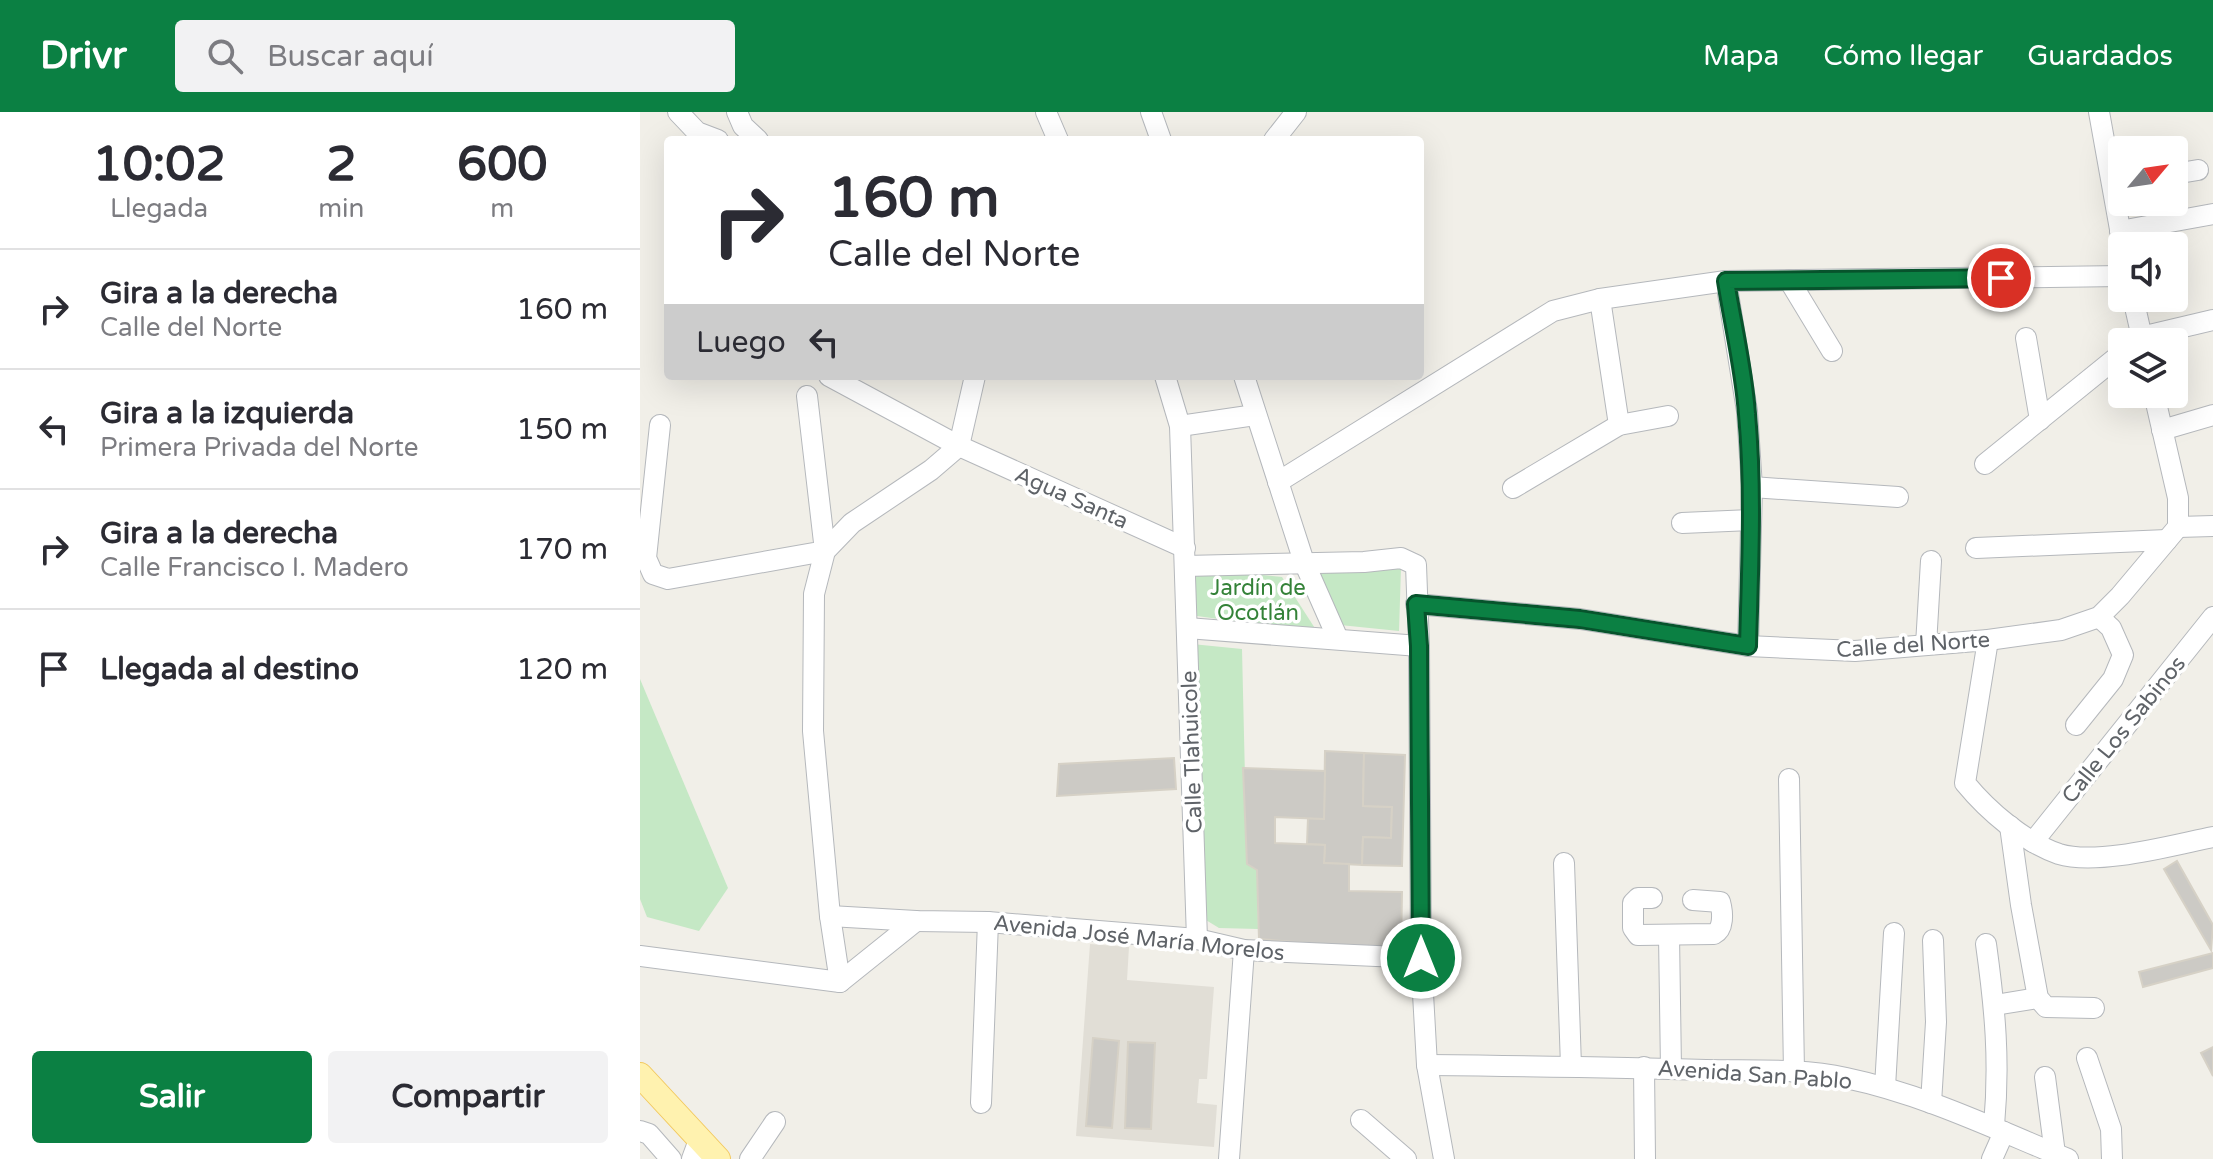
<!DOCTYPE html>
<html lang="es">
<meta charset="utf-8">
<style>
:root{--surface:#fff;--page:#f2f2f3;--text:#2b2b33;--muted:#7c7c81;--line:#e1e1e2;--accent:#0b8043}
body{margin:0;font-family:"Varela Round",sans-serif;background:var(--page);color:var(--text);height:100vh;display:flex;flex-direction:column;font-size:30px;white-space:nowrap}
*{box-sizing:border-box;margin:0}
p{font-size:26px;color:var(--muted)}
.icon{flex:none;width:44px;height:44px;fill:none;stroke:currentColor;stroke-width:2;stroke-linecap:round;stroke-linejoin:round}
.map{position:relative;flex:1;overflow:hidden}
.sheet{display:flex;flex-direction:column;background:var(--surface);width:640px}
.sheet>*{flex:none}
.banner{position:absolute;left:24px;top:24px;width:760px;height:244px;border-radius:8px;box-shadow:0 8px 32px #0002;background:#fff;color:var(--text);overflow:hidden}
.needle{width:52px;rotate:61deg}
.fabs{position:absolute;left:1468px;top:24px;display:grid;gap:16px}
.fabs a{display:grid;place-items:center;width:80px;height:80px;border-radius:8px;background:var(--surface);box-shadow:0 8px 32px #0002;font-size:40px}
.pin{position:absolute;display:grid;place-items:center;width:68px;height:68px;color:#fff;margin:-34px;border:4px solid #fff;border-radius:50%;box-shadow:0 2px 8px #0007}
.me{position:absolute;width:88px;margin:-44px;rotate:0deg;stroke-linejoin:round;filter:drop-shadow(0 0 6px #0008)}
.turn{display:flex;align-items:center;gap:28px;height:168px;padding:0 32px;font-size:36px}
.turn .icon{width:104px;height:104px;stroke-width:2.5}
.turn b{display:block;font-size:56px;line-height:68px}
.then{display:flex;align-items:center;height:76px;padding:0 32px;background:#0003;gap:16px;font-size:30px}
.eta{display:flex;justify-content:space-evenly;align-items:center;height:136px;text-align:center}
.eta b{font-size:48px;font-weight:800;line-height:56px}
.primary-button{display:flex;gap:16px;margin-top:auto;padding:16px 32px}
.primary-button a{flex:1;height:92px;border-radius:8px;background:var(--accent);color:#fff;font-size:32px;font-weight:800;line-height:92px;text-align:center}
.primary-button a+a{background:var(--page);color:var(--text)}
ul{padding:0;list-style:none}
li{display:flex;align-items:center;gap:24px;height:120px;padding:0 32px;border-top:2px solid var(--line)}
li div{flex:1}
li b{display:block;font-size:30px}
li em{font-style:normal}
header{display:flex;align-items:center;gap:48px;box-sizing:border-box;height:112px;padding:0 40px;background:var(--accent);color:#fff}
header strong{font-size:38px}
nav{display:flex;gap:44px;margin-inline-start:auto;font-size:28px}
.search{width:560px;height:72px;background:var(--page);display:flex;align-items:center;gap:20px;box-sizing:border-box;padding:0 28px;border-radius:8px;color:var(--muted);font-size:30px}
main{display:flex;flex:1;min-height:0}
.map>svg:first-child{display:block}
.education{fill:#e1ded6}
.green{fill:#c5e8c5}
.building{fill:#cccac5;stroke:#d6d1c6;stroke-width:2}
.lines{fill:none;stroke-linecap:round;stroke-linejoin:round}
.minor-casing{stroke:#b5b8bc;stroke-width:22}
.major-casing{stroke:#f2c960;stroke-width:26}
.minor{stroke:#fff;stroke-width:20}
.major{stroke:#fff2af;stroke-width:24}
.route-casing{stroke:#07532c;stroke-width:20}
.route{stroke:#0b8043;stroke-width:14}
.labels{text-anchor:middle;stroke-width:7;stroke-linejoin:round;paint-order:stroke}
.street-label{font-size:22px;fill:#5f6368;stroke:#fff}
.park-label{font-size:22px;fill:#348238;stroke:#fff}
</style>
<header>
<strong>Drivr</strong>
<div class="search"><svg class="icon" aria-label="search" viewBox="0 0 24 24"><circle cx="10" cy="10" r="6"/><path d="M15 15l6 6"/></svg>Buscar aquí</div>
<nav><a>Mapa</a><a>Cómo llegar</a><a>Guardados</a></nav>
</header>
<main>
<section class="sheet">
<div class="eta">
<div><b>10:02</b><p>Llegada</p></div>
<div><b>2</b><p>min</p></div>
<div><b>600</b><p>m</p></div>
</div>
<ul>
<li><svg class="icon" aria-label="right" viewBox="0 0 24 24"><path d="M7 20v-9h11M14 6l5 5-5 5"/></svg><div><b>Gira a la derecha</b><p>Calle del Norte</p></div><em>160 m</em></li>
<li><svg class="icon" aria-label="left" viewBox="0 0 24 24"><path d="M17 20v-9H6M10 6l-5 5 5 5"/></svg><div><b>Gira a la izquierda</b><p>Primera Privada del Norte</p></div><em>150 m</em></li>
<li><svg class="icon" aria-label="right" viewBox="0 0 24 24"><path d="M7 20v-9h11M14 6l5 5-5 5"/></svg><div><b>Gira a la derecha</b><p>Calle Francisco I. Madero</p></div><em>170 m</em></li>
<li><svg class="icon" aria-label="arrive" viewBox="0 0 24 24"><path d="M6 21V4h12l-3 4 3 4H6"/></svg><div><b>Llegada al destino</b></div><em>120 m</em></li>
</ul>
<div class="primary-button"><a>Salir</a><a>Compartir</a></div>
</section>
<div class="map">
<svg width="1573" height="1047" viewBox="0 0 1573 1047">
<rect width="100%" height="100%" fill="#f1efe8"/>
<polygon class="education" points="450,832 489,835 487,868 574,875 567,967 559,967 557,991 577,993 574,1035 436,1024"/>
<g class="green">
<polygon points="675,455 761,455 759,519 700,513"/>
<polygon points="547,456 642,465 678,521 550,503"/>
<polygon points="552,532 602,537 607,751 617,758 618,817 579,816 561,805"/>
<polygon points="0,567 88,776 59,819 7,805 0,787"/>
</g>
<g class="building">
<polygon points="685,639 724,641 723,694 752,695 751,726 723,725 722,753 684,751 685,733 667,732 668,706 684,707"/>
<polygon points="724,641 765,643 762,754 722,753 723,725 751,726 752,695 723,694"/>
<polygon points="534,646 536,677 417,684 419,652"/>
<polygon points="603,656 685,659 684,707 635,705 635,731 685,733 684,751 709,752 709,779 762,780 761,839 619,827 617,758 607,752"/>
<polygon points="1537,749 1573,813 1571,838 1524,757"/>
<polygon points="1573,841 1573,856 1503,875 1499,860"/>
<polygon points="453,926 479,929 472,1016 446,1014"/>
<polygon points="488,930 515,931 511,1017 485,1016"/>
<polygon points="1573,935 1573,964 1561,941"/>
</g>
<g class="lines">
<defs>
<g id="minor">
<polyline points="38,0 57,20 78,28"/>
<polyline points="97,0 103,14 118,28"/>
<polyline points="406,0 418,28"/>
<polyline points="511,0 521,28"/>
<polyline points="1459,0 1483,134"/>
<polyline points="634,28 656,0"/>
<polyline points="1534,62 1558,58"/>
<polyline points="1480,119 1573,102"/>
<polyline points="1149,168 1192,239"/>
<polyline points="1086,169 1107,299 1112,375 1108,534"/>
<polyline points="1493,186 1503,230"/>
<polyline points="960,187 979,313"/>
<polyline points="1386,226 1400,308"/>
<polyline points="1495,230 1501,225 1573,208"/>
<polyline points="189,264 319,334 545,436"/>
<polyline points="525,264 540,314 557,827"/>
<polyline points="604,264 664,450 698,527"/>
<polyline points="1514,282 1538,386 1538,415"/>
<polyline points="20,313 6,446 13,462 28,467 185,439 167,284"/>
<polyline points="540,314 615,303"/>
<polyline points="1522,318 1573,303"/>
<polyline points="1345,352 1482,241"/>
<polyline points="638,370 913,199 960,187 1086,169 1482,164"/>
<polyline points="1112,375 1258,385"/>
<polyline points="873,376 979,313 1028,304"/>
<polyline points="1042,411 1111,408"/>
<polyline points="1538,415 1573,414"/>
<polyline points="1336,436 1527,428"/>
<polyline points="545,454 724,450 761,446 776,453 779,534 781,846 787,953 804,1047"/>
<polyline points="776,492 940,507 1108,534 1215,539 1348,528 1421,518 1459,505 1480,484 1538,415"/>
<polyline points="547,516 779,534"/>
<path d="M1348,528L1325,671C1348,699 1384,730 1419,742C1457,754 1533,733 1573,725"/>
<polyline points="1286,533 1291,449"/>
<polyline points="1436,613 1473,567 1483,543 1471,516 1459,505"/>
<polyline points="1149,667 1154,960"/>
<polyline points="1370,714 1381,793 1398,886 1406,895 1454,896"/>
<polyline points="1393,730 1573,505"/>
<polyline points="924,751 931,954"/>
<path d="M1012,786H998L993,791V816L998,823L1074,822C1084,817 1083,801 1080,790L1053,788"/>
<polyline points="190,804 276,809 348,810 557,827 604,838 781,846"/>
<polyline points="1029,823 1031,957"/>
<path d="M1346,832C1355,897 1360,949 1354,1014"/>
<polyline points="0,844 200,870 276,809"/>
<polyline points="200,870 190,804 173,619 174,482 185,439 212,411 291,358 319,334 335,264"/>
<polyline points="1355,893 1398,886"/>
<polyline points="1447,946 1471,1017 1472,1047"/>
<path d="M787,953C880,954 973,955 1066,958C1112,959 1161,956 1206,966C1283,982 1355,1017 1428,1047"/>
<polyline points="1004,955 1005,1047"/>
<polyline points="1405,965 1415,1042"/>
<polyline points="1245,975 1254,821"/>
<polyline points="341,991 348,810"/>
<polyline points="1291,991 1296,910 1293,828"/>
<polyline points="721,1008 766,1047"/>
<polyline points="0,1019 9,1022 31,1047"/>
<polyline points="52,1047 59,1028"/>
<polyline points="110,1047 135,1010"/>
<polyline points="589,1047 604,838"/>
<polyline points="1352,1047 1364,1020"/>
</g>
<polyline id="major" points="0,963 78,1047"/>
</defs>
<use href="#minor" class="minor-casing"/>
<use href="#major" class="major-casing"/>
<use href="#minor" class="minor"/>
<use href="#major" class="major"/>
</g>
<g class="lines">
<defs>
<path id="route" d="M781,846L779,534L776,492L940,507L1108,534C1110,457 1114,379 1107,302C1104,258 1093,213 1086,169L1361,166"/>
</defs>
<use href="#route" class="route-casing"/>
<use href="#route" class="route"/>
</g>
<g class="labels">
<g class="street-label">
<text transform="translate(432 385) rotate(24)" y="8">Agua Santa</text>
<text transform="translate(1273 532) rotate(-4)" y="8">Calle del Norte</text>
<text transform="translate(1483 617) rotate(-51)" y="8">Calle Los Sabinos</text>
<text transform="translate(551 640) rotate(-92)" y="8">Calle Tlahuicole</text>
<text transform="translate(499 825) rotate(6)" y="8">Avenida José María Morelos</text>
<text transform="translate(1115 962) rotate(4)" y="8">Avenida San Pablo</text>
</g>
<g class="park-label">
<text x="618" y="483">Jardín de<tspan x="618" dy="25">Ocotlán</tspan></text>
</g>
</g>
</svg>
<div class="fabs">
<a><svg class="needle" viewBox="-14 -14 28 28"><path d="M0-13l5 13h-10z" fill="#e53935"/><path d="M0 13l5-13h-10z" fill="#7c7c81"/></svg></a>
<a><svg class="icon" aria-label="sound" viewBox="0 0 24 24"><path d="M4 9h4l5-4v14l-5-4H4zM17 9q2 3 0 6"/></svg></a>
<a><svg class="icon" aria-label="layers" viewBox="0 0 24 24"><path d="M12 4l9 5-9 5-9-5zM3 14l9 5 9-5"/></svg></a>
</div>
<div class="pin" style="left:1361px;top:166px;background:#d93025"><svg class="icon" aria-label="arrive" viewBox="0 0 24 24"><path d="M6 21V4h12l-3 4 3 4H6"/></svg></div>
<svg class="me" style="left:781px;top:846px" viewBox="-20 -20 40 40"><circle r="17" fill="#0b8043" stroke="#fff" stroke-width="3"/><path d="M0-11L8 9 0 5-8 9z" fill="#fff"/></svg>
<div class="banner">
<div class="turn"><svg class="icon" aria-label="right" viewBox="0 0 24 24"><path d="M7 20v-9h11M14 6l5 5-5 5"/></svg><div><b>160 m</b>Calle del Norte</div></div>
<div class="then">Luego<svg class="icon" aria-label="left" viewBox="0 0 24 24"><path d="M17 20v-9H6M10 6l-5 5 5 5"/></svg></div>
</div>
</div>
</main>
